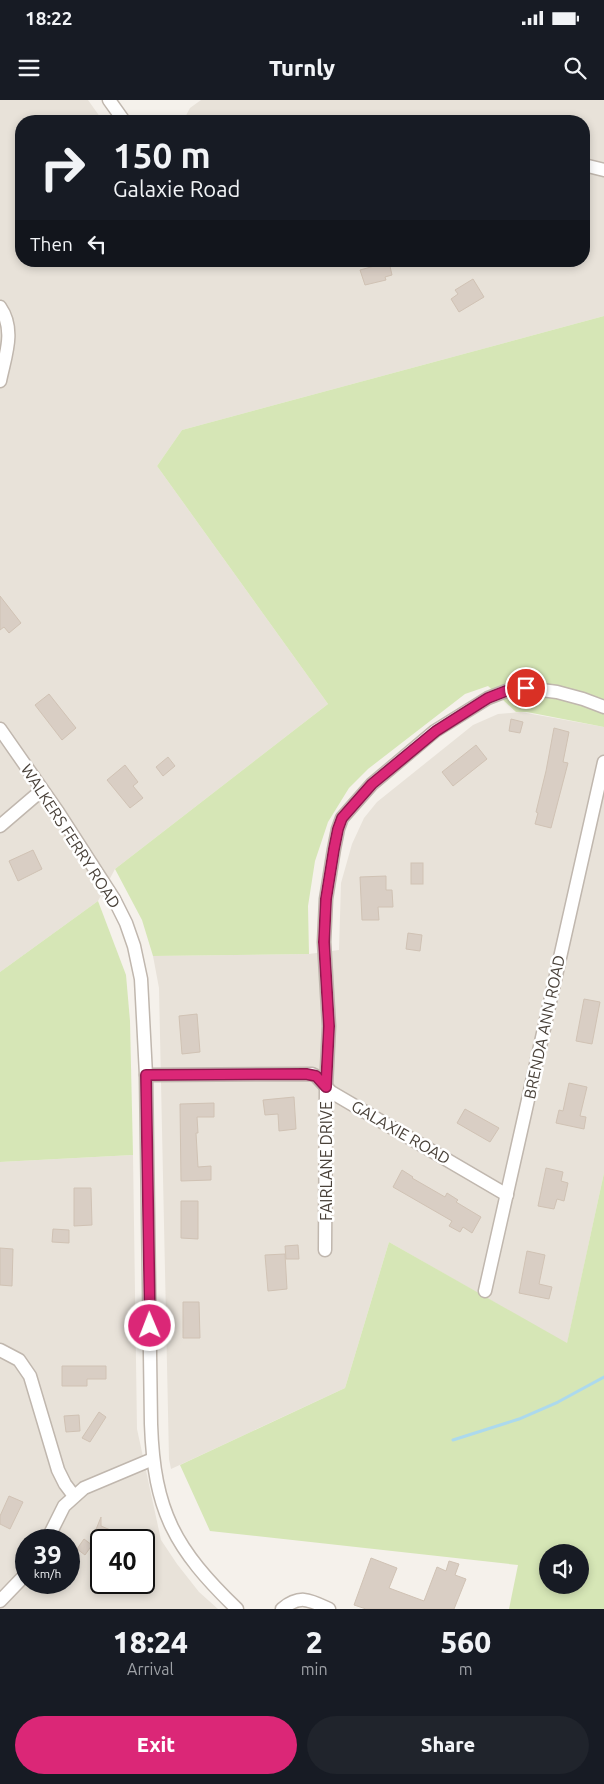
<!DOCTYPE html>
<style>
:root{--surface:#171b24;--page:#20242c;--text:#f1f3f6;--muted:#9ea1a6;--accent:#db2777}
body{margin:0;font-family:Ubuntu,sans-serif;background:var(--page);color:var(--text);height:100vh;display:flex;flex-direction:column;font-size:19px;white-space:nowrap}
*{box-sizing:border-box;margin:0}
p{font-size:16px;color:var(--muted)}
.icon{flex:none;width:28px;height:28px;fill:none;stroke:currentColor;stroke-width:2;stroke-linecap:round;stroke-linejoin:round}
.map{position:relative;height:1509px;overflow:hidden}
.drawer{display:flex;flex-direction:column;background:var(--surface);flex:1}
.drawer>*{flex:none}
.banner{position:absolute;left:15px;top:15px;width:575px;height:152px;border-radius:20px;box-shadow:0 2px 8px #0003;background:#171b24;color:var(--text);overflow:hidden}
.tools{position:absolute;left:539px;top:1444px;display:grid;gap:10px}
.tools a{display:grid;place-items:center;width:50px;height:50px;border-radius:50%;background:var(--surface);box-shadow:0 2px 8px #0003;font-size:25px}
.speed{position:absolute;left:15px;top:1429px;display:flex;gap:10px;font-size:25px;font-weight:700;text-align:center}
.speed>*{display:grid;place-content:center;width:65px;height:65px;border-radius:50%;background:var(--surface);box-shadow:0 2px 8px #0003;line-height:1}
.speed small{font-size:12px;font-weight:400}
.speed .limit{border:2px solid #111;border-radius:8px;background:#fff;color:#111}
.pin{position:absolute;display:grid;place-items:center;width:42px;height:42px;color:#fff;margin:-21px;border:2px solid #fff;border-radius:50%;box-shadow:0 1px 5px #0007}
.me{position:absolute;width:55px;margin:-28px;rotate:359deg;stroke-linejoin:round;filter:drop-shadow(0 0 4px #0008)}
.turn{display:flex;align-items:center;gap:18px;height:105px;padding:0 15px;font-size:22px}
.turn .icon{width:65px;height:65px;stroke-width:2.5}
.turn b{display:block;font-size:35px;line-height:42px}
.then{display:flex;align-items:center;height:48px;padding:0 15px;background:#0003;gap:10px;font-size:19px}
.eta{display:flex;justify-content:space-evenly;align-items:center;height:85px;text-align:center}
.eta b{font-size:30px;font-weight:800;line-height:35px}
.button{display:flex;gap:10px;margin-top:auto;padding:10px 15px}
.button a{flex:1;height:58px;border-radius:30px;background:var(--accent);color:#fff;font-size:20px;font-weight:800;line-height:58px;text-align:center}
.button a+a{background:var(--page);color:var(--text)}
.status{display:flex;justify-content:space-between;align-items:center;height:35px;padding:0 25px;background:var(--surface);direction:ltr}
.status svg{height:14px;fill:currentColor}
header{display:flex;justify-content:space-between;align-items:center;height:65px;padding:0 15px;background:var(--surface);font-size:22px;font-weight:800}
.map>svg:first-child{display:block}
.residential{fill:#e8e2d9;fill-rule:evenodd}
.green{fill:#d6e6b6;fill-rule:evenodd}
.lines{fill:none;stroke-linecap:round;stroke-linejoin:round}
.stream{stroke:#acd9ed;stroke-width:3}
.building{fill:#d9cec4;stroke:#d0c2b4}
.minor-casing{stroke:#c0b7ae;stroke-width:15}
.minor{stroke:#fff;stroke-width:12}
.route-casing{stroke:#8e194d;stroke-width:12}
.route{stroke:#db2777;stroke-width:9}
.labels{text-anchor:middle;stroke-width:5;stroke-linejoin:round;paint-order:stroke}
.street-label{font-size:16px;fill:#494139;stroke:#fff}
</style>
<div class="status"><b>18:22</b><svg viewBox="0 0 49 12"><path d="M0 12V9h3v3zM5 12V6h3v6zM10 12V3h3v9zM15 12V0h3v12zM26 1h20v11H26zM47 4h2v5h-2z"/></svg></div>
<header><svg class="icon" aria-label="menu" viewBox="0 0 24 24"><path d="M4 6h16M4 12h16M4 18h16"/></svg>Turnly<svg class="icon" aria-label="search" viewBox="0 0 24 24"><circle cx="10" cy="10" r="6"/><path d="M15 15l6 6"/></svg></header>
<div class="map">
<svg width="604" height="1509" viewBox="0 0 604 1509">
<rect width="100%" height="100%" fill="#f5f1eb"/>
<g class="residential">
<polygon points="0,0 88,0 103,21 21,21 21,161 584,161 584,21 183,21 190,8 201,0 604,0 604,216 182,330 157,366 328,604 115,769 98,801 0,872"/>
<polygon points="521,612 604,627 604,1073 567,1244 389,1142 345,1288 171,1369 169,1359 159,888 153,856 309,854 339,850 341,783 352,744 364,718 377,702 473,625 498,614"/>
<path d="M133,1055L137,1329L161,1440L177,1464L199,1492L218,1509H0V1062ZM26,1440H69V1482H26ZM101,1440H144V1482H101Z"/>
</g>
<g class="green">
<polygon points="604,216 604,627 527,612 516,612 488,586 465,594 368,669 349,688 328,722 315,761 308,806 309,854 153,856 142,820 115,769 328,604 157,366 182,330"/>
<polygon points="98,801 126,875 130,921 133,1055 0,1062 0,872"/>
<path d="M604,1073V1509H509L518,1465L210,1431L180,1365L345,1288L389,1142L567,1243ZM548,1452H580V1485H548Z"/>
</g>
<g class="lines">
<polyline class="stream" points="453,1340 519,1319 558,1302 604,1277"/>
</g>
<g class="building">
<polygon points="389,162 392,175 385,177 386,180 365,185 360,170"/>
<polygon points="473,179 484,197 459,212 451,199 458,194 455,190"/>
<polygon points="0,496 21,523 9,533 4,527 0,530"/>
<polygon points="49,594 76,628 62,640 35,605"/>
<polygon points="511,619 523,622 520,633 509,631"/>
<polygon points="554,628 569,632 563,662 568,663 551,728 535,724 538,713 536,712 546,671"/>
<polygon points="476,645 487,659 453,686 442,672"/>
<polygon points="168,657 175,666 163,676 156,667"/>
<polygon points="125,665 138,682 133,686 143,698 130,708 107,680"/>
<polygon points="33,750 42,769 18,781 9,761"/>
<rect x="411" y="763" width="12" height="21"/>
<polygon points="386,776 386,790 392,790 393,807 378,807 379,820 362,820 360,777"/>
<polygon points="408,833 422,835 420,851 406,849"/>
<polygon points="584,899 600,902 592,944 576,941"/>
<polygon points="197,914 200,952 182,954 179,916"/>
<polygon points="569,983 587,987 580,1016 586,1017 584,1029 556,1023 559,1010 563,1011"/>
<polygon points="294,997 296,1029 279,1031 278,1014 265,1015 263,1000"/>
<polygon points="214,1003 214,1017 197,1017 198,1033 196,1033 198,1067 211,1066 211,1080 181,1081 180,1004"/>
<polygon points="465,1009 499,1028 490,1042 457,1023"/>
<polygon points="546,1068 563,1072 561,1081 568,1083 564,1101 557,1099 554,1109 538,1106"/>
<polygon points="402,1070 413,1077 412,1078 445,1097 447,1093 458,1100 456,1102 481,1117 472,1133 463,1127 460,1132 449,1126 452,1121 393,1087"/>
<polygon points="74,1088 91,1088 92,1125 74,1126"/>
<polygon points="181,1101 198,1101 198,1139 181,1138"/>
<polygon points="53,1129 69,1130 69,1143 52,1142"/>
<polygon points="298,1145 299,1159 286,1159 285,1146"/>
<polygon points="0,1148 13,1149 12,1186 0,1185"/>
<polygon points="527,1151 545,1155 539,1184 552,1187 549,1199 519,1193"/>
<polygon points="285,1154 287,1189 268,1191 265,1155"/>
<polygon points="183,1202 199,1202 200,1238 183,1238"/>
<polygon points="62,1266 106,1266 106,1279 87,1279 87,1286 62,1286"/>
<polygon points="99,1312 106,1317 90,1342 82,1338"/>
<polygon points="79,1315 80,1331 66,1332 64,1316"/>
<polygon points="9,1396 23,1402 10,1429 0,1424 0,1416"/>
<polygon points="101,1417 101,1426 134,1440 101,1440 101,1446 91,1442"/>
<polygon points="84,1439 92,1445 85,1455 77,1449"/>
<polygon points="371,1458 397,1468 389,1488 424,1501 437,1467 446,1471 449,1461 459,1464 455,1475 466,1479 454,1509 366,1509 354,1505"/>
</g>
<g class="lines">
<defs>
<g id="minor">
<polyline points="109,0 124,21"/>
<polyline points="584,65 604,70"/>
<path d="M0,207C16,230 5,256 0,281"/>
<path d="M0,629L58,712L114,799L126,823L134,846L141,879L146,975L151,1324C154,1412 175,1449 237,1509"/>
<polyline points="0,726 42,690"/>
<polyline points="146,975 312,974 316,976 331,992 507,1095"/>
<polyline points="325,1150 326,987 329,926 324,842 326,799 334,749 338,729 342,718 372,684 435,631 488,598 506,591 526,588 557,592 583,599 604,607"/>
<polyline points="485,1191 604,662"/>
<polyline points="0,1250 19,1260 30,1276 58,1370 65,1384 74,1396"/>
<polyline points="47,1440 64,1406 84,1388 153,1359"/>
<polyline points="0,1501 26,1474"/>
<path d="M282,1509C300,1494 310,1500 329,1509"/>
</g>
</defs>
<use href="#minor" class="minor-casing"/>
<use href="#minor" class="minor"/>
</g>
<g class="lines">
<defs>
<polyline id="route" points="150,1226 146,975 306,974 316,976 326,987 329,926 324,842 326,799 334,749 338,729 342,718 372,684 436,631 488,598 506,591 526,588"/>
</defs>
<use href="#route" class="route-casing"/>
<use href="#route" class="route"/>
</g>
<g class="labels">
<g class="street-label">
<text transform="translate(71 736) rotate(57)" y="6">WALKERS FERRY ROAD</text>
<text transform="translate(544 927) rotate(-78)" y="6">BRENDA ANN ROAD</text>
<text transform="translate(401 1032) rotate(30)" y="6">GALAXIE ROAD</text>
<text transform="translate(326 1061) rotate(-90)" y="6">FAIRLANE DRIVE</text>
</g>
</g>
</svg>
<div class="tools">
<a><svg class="icon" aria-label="sound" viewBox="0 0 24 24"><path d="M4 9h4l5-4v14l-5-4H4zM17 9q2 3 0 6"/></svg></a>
</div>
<div class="speed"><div>39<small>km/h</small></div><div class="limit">40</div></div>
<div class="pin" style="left:526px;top:588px;background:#d93025"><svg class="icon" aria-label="arrive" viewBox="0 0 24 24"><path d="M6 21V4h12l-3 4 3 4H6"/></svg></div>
<svg class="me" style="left:150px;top:1226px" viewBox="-20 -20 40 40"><circle r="17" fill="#db2777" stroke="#fff" stroke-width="3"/><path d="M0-11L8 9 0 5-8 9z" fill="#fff"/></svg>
<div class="banner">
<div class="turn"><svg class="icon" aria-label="right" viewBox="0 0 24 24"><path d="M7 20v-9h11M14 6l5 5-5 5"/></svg><div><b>150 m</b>Galaxie Road</div></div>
<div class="then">Then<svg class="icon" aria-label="left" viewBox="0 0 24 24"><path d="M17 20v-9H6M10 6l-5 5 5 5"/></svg></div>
</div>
</div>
<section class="drawer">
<div class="eta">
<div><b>18:24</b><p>Arrival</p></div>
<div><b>2</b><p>min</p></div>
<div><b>560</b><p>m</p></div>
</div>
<div class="button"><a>Exit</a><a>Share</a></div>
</section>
